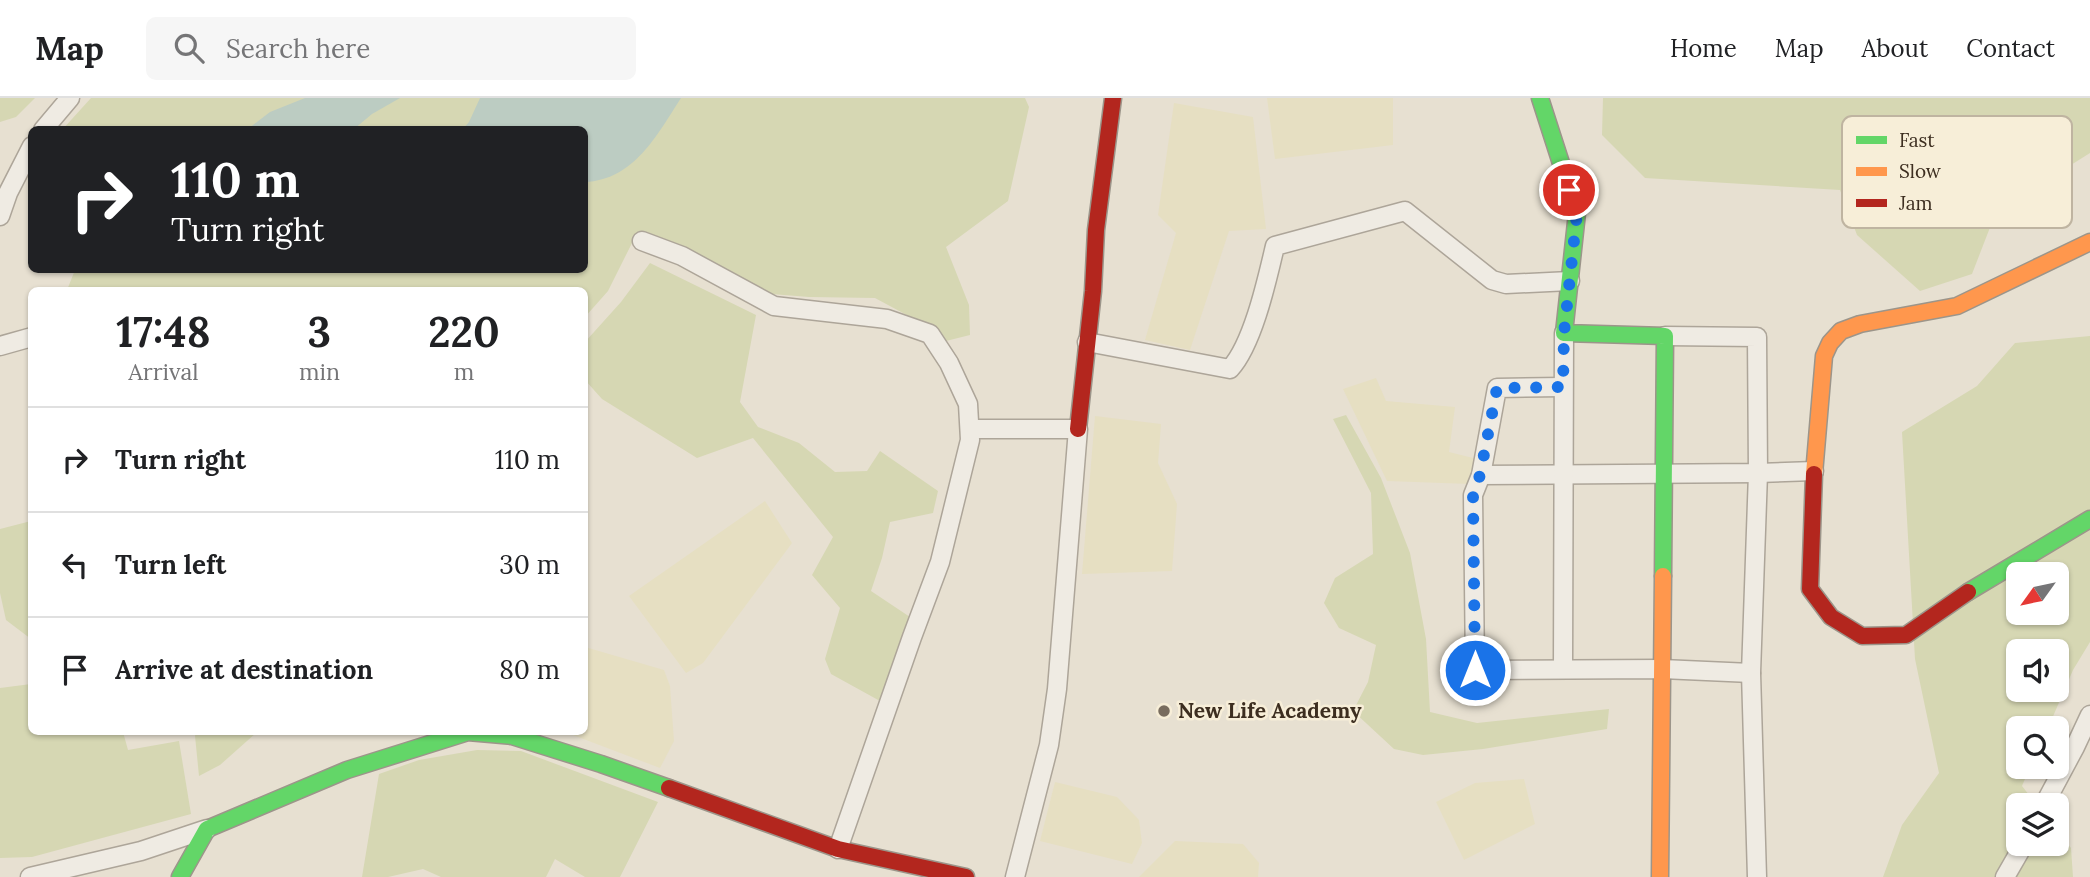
<!DOCTYPE html>
<style>
:root{--surface:#fff;--page:#f6f6f6;--text:#202124;--muted:#757577;--line:#e0e0e0}
body{margin:0;font-family:Lora,serif;background:var(--page);color:var(--text);height:100vh;display:flex;flex-direction:column;font-size:26px;white-space:nowrap}
*{box-sizing:border-box;margin:0}
p{font-size:23px;color:var(--muted)}
.icon{flex:none;width:38px;height:38px;fill:none;stroke:currentColor;stroke-width:2;stroke-linecap:round;stroke-linejoin:round}
.map{position:relative;flex:1;overflow:hidden}
.details{position:absolute;left:28px;top:189px;width:560px;height:448px;display:flex;flex-direction:column;background:var(--surface);border-radius:10px;box-shadow:0 2px 5px #0004}
.details>*{flex:none}
.banner{position:absolute;left:28px;top:28px;width:560px;height:147px;border-radius:10px;box-shadow:0 2px 5px #0004;background:#202124;color:#fff;overflow:hidden}
.needle{width:46px;rotate:237deg}
.tools{position:absolute;left:2006px;top:464px;display:grid;gap:14px}
.tools a{display:grid;place-items:center;width:63px;height:63px;border-radius:10px;background:var(--surface);box-shadow:0 2px 5px #0004;font-size:35px}
.pin{position:absolute;display:grid;place-items:center;width:60px;height:60px;color:#fff;margin:-30px;border:4px solid #fff;border-radius:50%;box-shadow:0 2px 7px #0007}
.me{position:absolute;width:77px;margin:-38px;rotate:0deg;stroke-linejoin:round;filter:drop-shadow(0 0 5px #0008)}
.turn{display:flex;align-items:center;gap:24px;height:147px;padding:0 28px;font-size:32px}
.turn .icon{width:91px;height:91px;stroke-width:2.5}
.turn b{display:block;font-size:49px;line-height:60px}
.eta{display:flex;justify-content:space-evenly;align-items:center;height:119px;text-align:center}
.eta b{font-size:42px;font-weight:800;line-height:49px}
ul{padding:0;list-style:none}
li{display:flex;align-items:center;gap:21px;height:105px;padding:0 28px;border-top:2px solid var(--line)}
li div{flex:1}
li b{display:block;font-size:26px}
li em{font-style:normal}
header{display:flex;align-items:center;gap:42px;box-sizing:border-box;height:98px;padding:0 35px;background:var(--surface);border-bottom:2px solid var(--line)}
header strong{font-size:33px}
nav{display:flex;gap:38px;margin-inline-start:auto;font-size:24px}
.search{width:490px;height:63px;background:var(--page);display:flex;align-items:center;gap:18px;box-sizing:border-box;padding:0 24px;border-radius:10px;color:var(--muted);font-size:26px}
.map>svg:first-child{display:block}
.farmland{fill:#e6dfc2}
.green{fill:#d6d7b3;fill-rule:evenodd}
.water{fill:#bcccc2}
.lines{fill:none;stroke-linecap:round;stroke-linejoin:round}
.street-casing{stroke:#ada599;stroke-width:21}
.fast-casing{stroke:#9c958a;stroke-width:19}
.slow-casing{stroke:#9c958a;stroke-width:19}
.jam-casing{stroke:#9c958a;stroke-width:19}
.street{stroke:#efebe3;stroke-width:18}
.fast{stroke:#63d668;stroke-width:16}
.slow{stroke:#ff974d;stroke-width:16}
.jam{stroke:#b3261e;stroke-width:16}
.route{stroke:#1a73e8;stroke-width:12;stroke-dasharray:0 21.6}
.poi-dot{fill:#786c5e;stroke:#f7eed8;stroke-width:2.5}
.labels{text-anchor:middle;stroke-width:5;stroke-linejoin:round;paint-order:stroke}
.poi-label{font-size:21px;font-weight:bold;fill:#3d2e20;stroke:#f7eed8;text-anchor:start}
.key{fill:#f7eed8;stroke:#bfb4a1;stroke-width:2}
.key-label{font-size:19px;fill:#3d2e20}
</style>
<header>
<strong>Map</strong>
<div class="search"><svg class="icon" aria-label="search" viewBox="0 0 24 24"><circle cx="10" cy="10" r="6"/><path d="M15 15l6 6"/></svg>Search here</div>
<nav><a>Home</a><a>Map</a><a>About</a><a>Contact</a></nav>
</header>
<div class="map">
<svg width="2090" height="779" viewBox="0 0 2090 779">
<rect width="100%" height="100%" fill="#e7e0d1"/>
<g class="farmland">
<polygon points="1267,0 1393,0 1393,47 1275,61"/>
<polygon points="1174,5 1253,19 1266,131 1229,133 1190,252 1145,242 1176,135 1158,117"/>
<polygon points="1376,280 1386,303 1455,309 1449,354 1477,361 1470,386 1387,383 1343,291"/>
<polygon points="1095,318 1161,326 1158,365 1177,406 1172,473 1082,476"/>
<polygon points="765,403 792,445 703,565 686,575 629,498"/>
<polygon points="585,549 664,572 670,588 674,643 660,670 565,634 584,634"/>
<polygon points="1524,681 1535,726 1464,762 1436,704 1475,685"/>
<polygon points="1055,684 1117,699 1139,722 1142,745 1132,766 1040,743"/>
<polygon points="1175,743 1243,746 1259,765 1258,779 1139,779"/>
</g>
<g class="green">
<polygon points="0,0 35,0 16,19 0,24"/>
<polygon points="91,0 1025,0 1029,9 1008,103 946,149 969,207 970,237 946,243 929,229 875,200 809,199 746,194 632,145 608,193 585,219 584,192 67,192 75,172 584,172 584,32 62,32"/>
<polygon points="1603,0 2090,0 2090,55 1996,114 1972,176 1920,193 1857,137 1840,92 1645,80 1602,37"/>
<polygon points="650,165 756,217 740,304 758,329 799,345 835,374 867,373 880,353 938,393 933,415 890,424 882,460 871,493 913,521 880,603 831,576 825,561 840,510 812,477 833,439 753,340 697,360 602,301 585,282 585,244 621,204"/>
<path d="M2090,238V544L2073,572L2048,630H2018V668L2030,669L2022,688L2037,707H2018V746H2056V731L2071,750L2073,779H1883L1902,727L1939,675L1915,561L1902,334L1977,288L2015,245ZM2018,476H2056V514H2018ZM2018,553H2056V592H2018Z"/>
<polygon points="1346,317 1381,380 1410,455 1426,541 1430,614 1477,625 1609,611 1607,631 1483,651 1423,657 1394,651 1353,613 1368,584 1376,547 1339,530 1324,505 1335,480 1373,456 1371,395 1333,321"/>
<polygon points="31,423 32,423 31,541 6,522 0,495 0,431"/>
<polygon points="31,586 32,634 123,634 128,652 179,643 191,716 32,759 0,760 0,590"/>
<polygon points="196,634 257,634 220,667 199,678 195,638"/>
<polygon points="477,652 521,653 658,704 620,779 585,779 555,761 546,779 441,779 423,771 388,779 362,779 379,676 419,662"/>
</g>
<g class="water">
<polygon points="305,0 400,0 372,16 354,31 248,31 270,14"/>
<path d="M480,0H681C657,37 634,82 585,84L584,32L463,31L469,24Z"/>
</g>
<g class="lines">
<defs>
<g id="street">
<polyline points="43,32 70,0"/>
<polyline points="0,118 8,95 32,48"/>
<polyline points="642,143 682,158 774,208 887,221 930,236 949,265 968,306 970,342 940,464 912,539 838,751"/>
<polyline points="1665,238 1757,239 1758,375 1751,575 1757,779"/>
<path d="M1087,244L1230,271C1253,246 1267,182 1275,148L1405,113L1492,182L1506,186L1570,183"/>
<polyline points="0,248 32,239"/>
<polyline points="1563,289 1497,290 1481,377 1473,397 1475,572 1662,571 1751,575"/>
<polyline points="970,331 1078,331 1057,591 1049,647 1015,779"/>
<polyline points="1481,377 1758,375 1814,373"/>
<polyline points="1563,571 1564,235"/>
<polyline points="2044,707 2075,649 2090,617"/>
<polyline points="30,779 141,753 207,731"/>
<polyline points="2005,779 2024,746"/>
</g>
<g id="fast">
<polyline points="1540,0 1577,115 1564,235 1665,238 1663,478"/>
<polyline points="1968,494 2090,421"/>
<polyline points="180,779 207,731 347,672 468,634 512,638 601,666 669,690"/>
</g>
<g id="slow">
<polyline points="1814,376 1824,258 1830,245 1841,233 1860,226 1957,208 2090,144"/>
<polyline points="1660,779 1663,478"/>
</g>
<g id="jam">
<polyline points="1078,331 1093,193 1096,132 1113,0"/>
<polyline points="1814,376 1810,491 1831,519 1862,538 1906,537 1968,494"/>
<polyline points="669,690 838,751 966,779"/>
</g>
</defs>
<use href="#street" class="street-casing"/>
<use href="#fast" class="fast-casing"/>
<use href="#slow" class="slow-casing"/>
<use href="#jam" class="jam-casing"/>
<use href="#street" class="street"/>
<use href="#fast" class="fast"/>
<use href="#slow" class="slow"/>
<use href="#jam" class="jam"/>
</g>
<g class="lines">
<polyline class="route" points="1475,572 1473,397 1480,377 1497,290 1563,289 1564,235 1577,115 1569,92"/>
</g>
<circle class="poi-dot" cx="1164" cy="613" r="7"/>
<g class="labels">
<g class="poi-label">
<text x="1178" y="620">New Life Academy</text>
</g>
</g>
<rect x="1842" y="18" width="230" height="112" rx="10" class="key"/>
<rect x="1856" y="38" width="31" height="8" fill="#63d668"/>
<rect x="1856" y="69" width="31" height="9" fill="#ff974d"/>
<rect x="1856" y="101" width="31" height="8" fill="#b3261e"/>
<g class="key-label">
<text x="1899" y="49">Fast</text>
<text x="1899" y="80">Slow</text>
<text x="1899" y="112">Jam</text>
</g>
</svg>
<div class="tools">
<a><svg class="needle" viewBox="-14 -14 28 28"><path d="M0-13l5 13h-10z" fill="#e53935"/><path d="M0 13l5-13h-10z" fill="#757577"/></svg></a>
<a><svg class="icon" aria-label="sound" viewBox="0 0 24 24"><path d="M4 9h4l5-4v14l-5-4H4zM17 9q2 3 0 6"/></svg></a>
<a><svg class="icon" aria-label="search" viewBox="0 0 24 24"><circle cx="10" cy="10" r="6"/><path d="M15 15l6 6"/></svg></a>
<a><svg class="icon" aria-label="layers" viewBox="0 0 24 24"><path d="M12 4l9 5-9 5-9-5zM3 14l9 5 9-5"/></svg></a>
</div>
<div class="pin" style="left:1569px;top:92px;background:#d93025"><svg class="icon" aria-label="arrive" viewBox="0 0 24 24"><path d="M6 21V4h12l-3 4 3 4H6"/></svg></div>
<svg class="me" style="left:1475px;top:572px" viewBox="-20 -20 40 40"><circle r="17" fill="#1a73e8" stroke="#fff" stroke-width="3"/><path d="M0-11L8 9 0 5-8 9z" fill="#fff"/></svg>
<div class="banner">
<div class="turn"><svg class="icon" aria-label="right" viewBox="0 0 24 24"><path d="M7 20v-9h11M14 6l5 5-5 5"/></svg><div><b>110 m</b>Turn right</div></div>
</div>
<section class="details">
<div class="eta">
<div><b>17:48</b><p>Arrival</p></div>
<div><b>3</b><p>min</p></div>
<div><b>220</b><p>m</p></div>
</div>
<ul>
<li><svg class="icon" aria-label="right" viewBox="0 0 24 24"><path d="M7 20v-9h11M14 6l5 5-5 5"/></svg><div><b>Turn right</b></div><em>110 m</em></li>
<li><svg class="icon" aria-label="left" viewBox="0 0 24 24"><path d="M17 20v-9H6M10 6l-5 5 5 5"/></svg><div><b>Turn left</b></div><em>30 m</em></li>
<li><svg class="icon" aria-label="arrive" viewBox="0 0 24 24"><path d="M6 21V4h12l-3 4 3 4H6"/></svg><div><b>Arrive at destination</b></div><em>80 m</em></li>
</ul>
</section>
</div>
